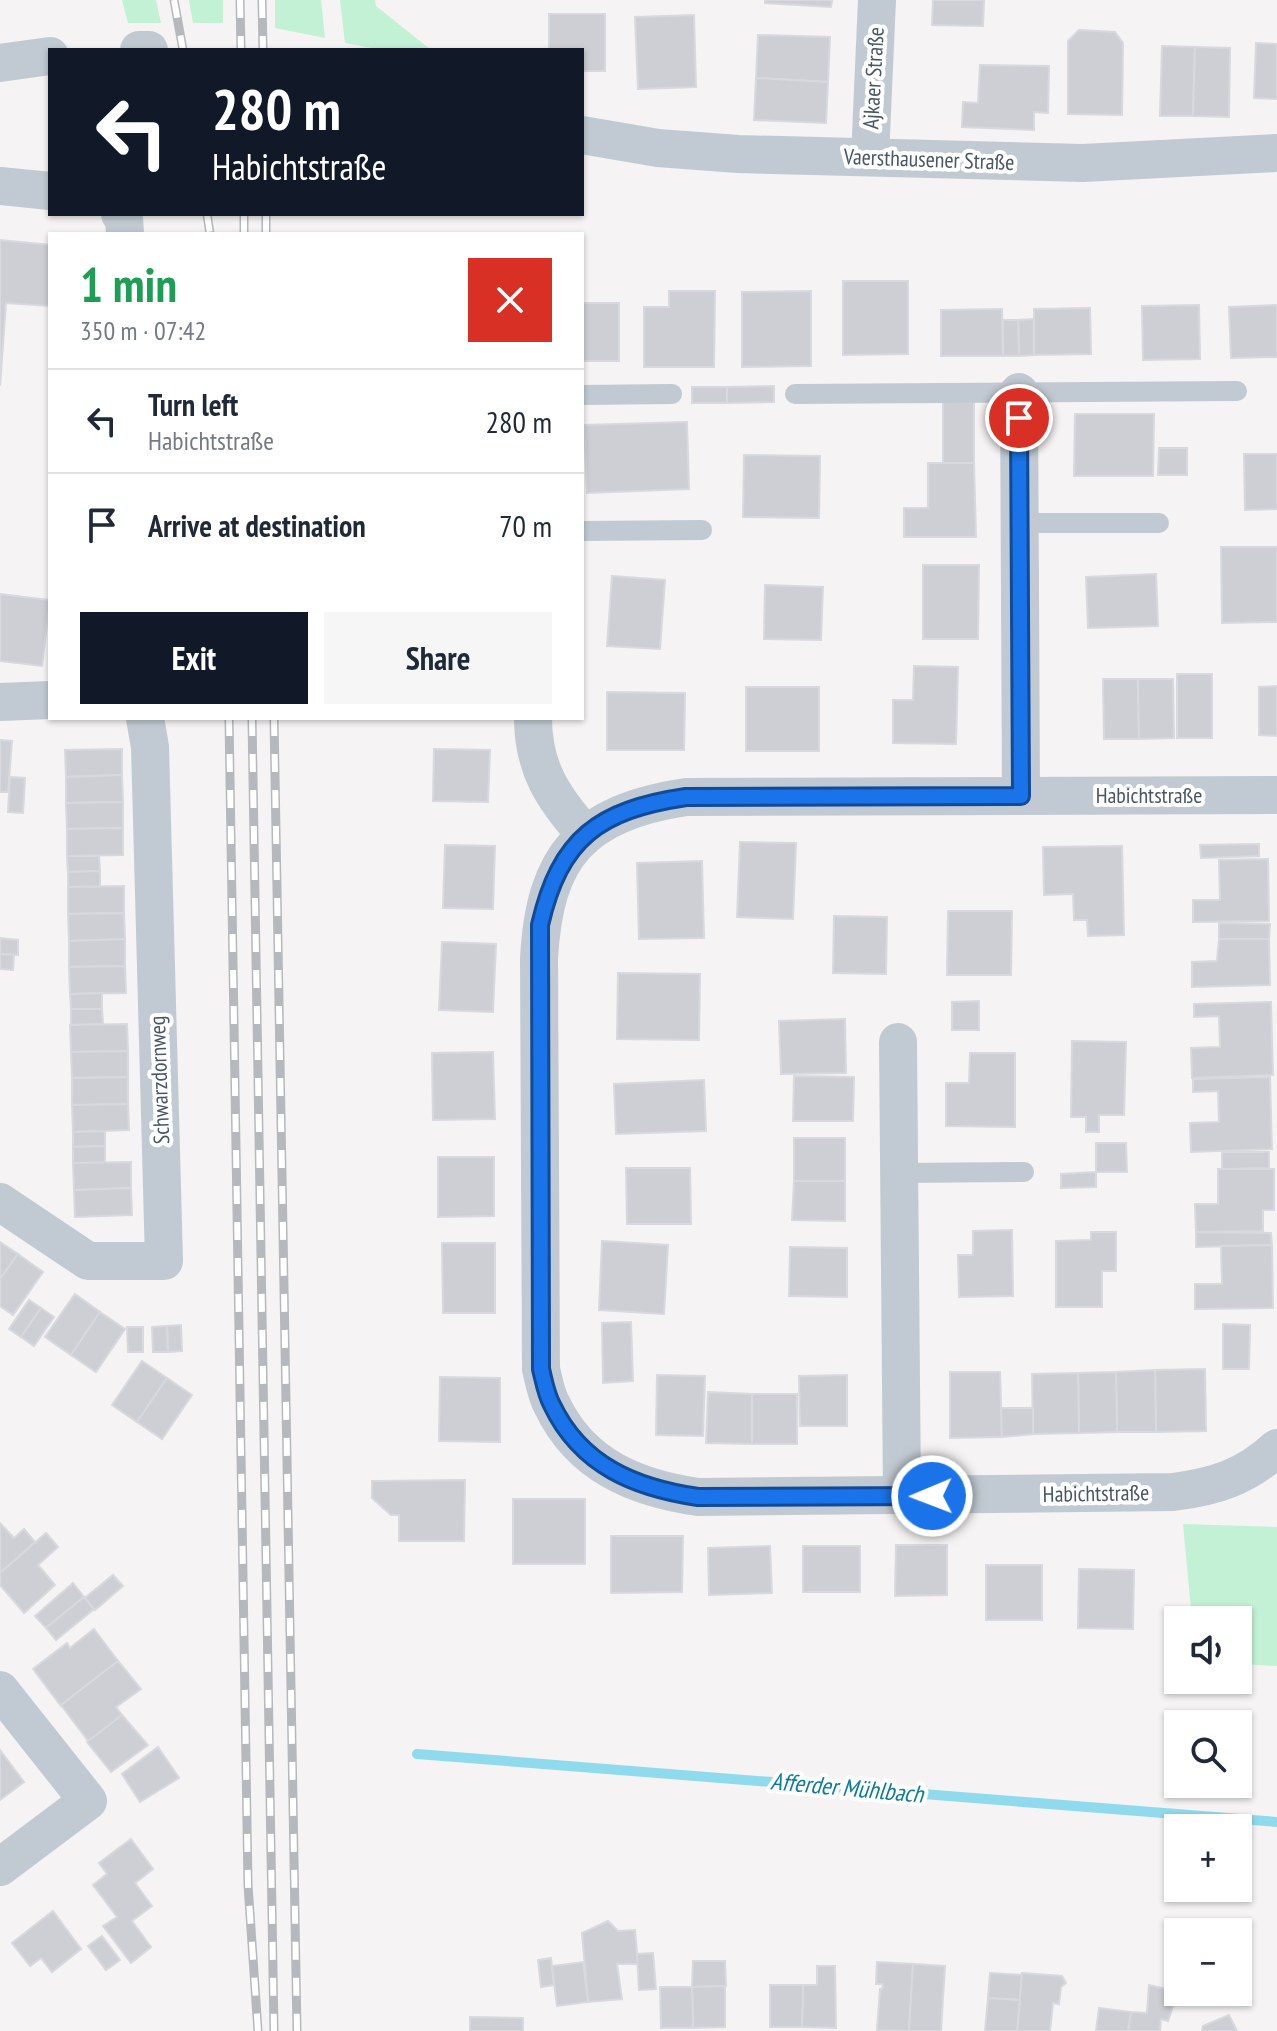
<!DOCTYPE html>
<meta charset="utf-8">
<style>
:root{--surface:#fff;--page:#f6f6f7;--text:#1f2937;--muted:#747a83;--line:#e0e1e3;--accent:#111827}
body{margin:0;font-family:"PT Sans Narrow",sans-serif;background:var(--page);color:var(--text);height:100vh;display:flex;flex-direction:column;font-size:30px;white-space:nowrap}
*{box-sizing:border-box;margin:0}
p{font-size:26px;color:var(--muted)}
.icon{flex:none;width:44px;height:44px;fill:none;stroke:currentColor;stroke-width:2;stroke-linecap:round;stroke-linejoin:round}
.map{position:relative;flex:1;overflow:hidden}
.panel{position:absolute;left:48px;top:232px;width:536px;height:488px;display:flex;flex-direction:column;background:var(--surface);border-radius:0px;box-shadow:0 2px 6px #0004}
.panel>*{flex:none}
.top-card{position:absolute;left:48px;top:48px;width:536px;height:168px;border-radius:0px;box-shadow:0 2px 6px #0004;background:#111827;color:#fff;overflow:hidden}
.buttons{position:absolute;left:1164px;top:1606px;display:grid;gap:16px}
.buttons a{display:grid;place-items:center;width:88px;height:88px;border-radius:0px;background:var(--surface);box-shadow:0 2px 6px #0004;font-size:40px}
.pin{position:absolute;display:grid;place-items:center;width:68px;height:68px;color:#fff;margin:-34px;border:4px solid #fff;border-radius:50%;box-shadow:0 2px 8px #0007}
.me{position:absolute;width:88px;margin:-44px;rotate:269deg;stroke-linejoin:round;filter:drop-shadow(0 0 6px #0008)}
.turn{display:flex;align-items:center;gap:28px;height:168px;padding:0 32px;font-size:36px}
.turn .icon{width:104px;height:104px;stroke-width:2.5}
.turn b{display:block;font-size:56px;line-height:68px}
.round{display:grid;place-items:center;flex:none;width:84px;height:84px;border-radius:0px;background:var(--page)}
.head{display:flex;align-items:center;justify-content:space-between;height:136px;padding:0 32px}
h1{font-size:48px;font-weight:600;line-height:60px;color:#1e9e55}
.cta{display:flex;gap:16px;margin-top:auto;padding:16px 32px}
.cta a{flex:1;height:92px;border-radius:0px;background:var(--accent);color:#fff;font-size:32px;font-weight:600;line-height:92px;text-align:center}
.cta a+a{background:var(--page);color:var(--text)}
ul{padding:0;list-style:none}
li{display:flex;align-items:center;gap:24px;height:104px;padding:0 32px;border-top:2px solid var(--line)}
li div{flex:1}
li b{display:block;font-size:30px}
li em{font-style:normal}
.map>svg:first-child{display:block}
.green{fill:#c3f1d5}
.lines{fill:none;stroke-linecap:round;stroke-linejoin:round}
.stream{stroke:#90daee;stroke-width:10}
.building{fill:#cdcfd5;stroke:#d7d9de;stroke-width:2}
.lane{stroke:#c1cad2;stroke-width:20}
.street{stroke:#c1cad2;stroke-width:38}
.rail-casing{stroke:#b5b8bd;stroke-width:9}
.rail{stroke:#fff;stroke-width:6;stroke-dasharray:18;stroke-linecap:butt}
.route-casing{stroke:#114b97;stroke-width:20}
.route{stroke:#1a73e8;stroke-width:14}
.labels{text-anchor:middle;stroke-width:8;stroke-linejoin:round;paint-order:stroke}
.street-label{font-size:22px;fill:#4a5661;stroke:#fff}
.water-label{font-size:24px;font-style:italic;fill:#0c7c9b;stroke:#fff}
</style>
<div class="map">
<svg width="1277" height="2031" viewBox="0 0 1277 2031">
<rect width="100%" height="100%" fill="#f5f3f3"/>
<g class="green">
<polygon points="122,0 156,0 161,23 128,23"/>
<polygon points="189,0 223,0 223,23 193,23"/>
<polygon points="275,0 321,0 325,38 275,28"/>
<polygon points="340,0 375,0 376,6 431,50 382,50 345,43"/>
<polygon points="1183,1524 1277,1527 1277,1666 1238,1664 1238,1620 1192,1620"/>
</g>
<g class="lines">
<polyline class="stream" points="417,1754 1277,1822"/>
</g>
<g class="building">
<polygon points="765,0 832,0 831,7 765,3"/>
<polygon points="933,0 984,0 983,26 932,25"/>
<polygon points="549,14 605,14 605,71 582,71 582,50 549,50"/>
<polygon points="694,15 696,87 638,89 635,17"/>
<polygon points="1079,30 1115,32 1123,43 1122,115 1068,114 1068,41"/>
<polygon points="758,35 830,37 828,82 756,78"/>
<polygon points="1256,43 1277,44 1277,99 1254,98"/>
<polygon points="1162,46 1195,47 1193,116 1160,116"/>
<polygon points="1195,47 1230,48 1229,117 1193,116"/>
<polygon points="980,65 1049,66 1048,113 1034,112 1034,130 962,127 963,102 978,103"/>
<polygon points="756,78 828,82 826,123 754,120"/>
<polygon points="0,240 50,245 50,306 6,303 0,386"/>
<polygon points="843,281 908,281 908,354 843,355"/>
<polygon points="669,291 715,291 714,367 644,367 644,307 669,307"/>
<polygon points="811,291 811,366 742,367 742,292"/>
<rect x="582" y="303" width="37" height="58"/>
<polygon points="1199,305 1200,359 1143,360 1142,306"/>
<polygon points="1277,305 1277,357 1231,358 1229,307"/>
<polygon points="1090,308 1091,354 1034,355 1034,309"/>
<polygon points="1002,309 1003,356 941,356 941,310"/>
<polygon points="1034,319 1034,355 1019,356 1018,320"/>
<polygon points="1003,320 1018,320 1019,356 1003,356"/>
<polygon points="774,386 774,402 727,403 727,387"/>
<rect x="692" y="387" width="35" height="16"/>
<rect x="943" y="402" width="31" height="61"/>
<polygon points="1075,414 1154,414 1153,476 1074,476"/>
<polygon points="687,422 689,489 587,493 584,425"/>
<polygon points="1159,448 1187,448 1187,475 1158,475"/>
<polygon points="1244,454 1277,454 1277,509 1245,510"/>
<polygon points="744,455 820,456 819,518 743,517"/>
<polygon points="928,463 974,463 976,537 904,537 904,508 928,508"/>
<polygon points="1221,547 1277,547 1277,622 1222,623"/>
<polygon points="923,565 979,565 978,639 923,639"/>
<polygon points="1156,574 1158,626 1088,628 1086,577"/>
<polygon points="612,576 665,580 660,649 607,646"/>
<polygon points="765,585 823,587 821,640 764,639"/>
<polygon points="0,594 50,600 42,666 0,661"/>
<polygon points="914,666 958,667 956,744 893,743 893,700 913,700"/>
<rect x="1177" y="674" width="35" height="64"/>
<polygon points="1103,679 1138,679 1139,739 1104,739"/>
<polygon points="1138,679 1173,679 1174,738 1139,739"/>
<polygon points="1277,686 1277,736 1259,735 1259,687"/>
<rect x="746" y="687" width="73" height="64"/>
<polygon points="607,692 685,693 684,750 607,750"/>
<polygon points="0,740 12,741 8,792 0,792"/>
<polygon points="122,749 122,775 66,777 65,750"/>
<polygon points="434,749 490,750 488,802 433,801"/>
<polygon points="122,775 123,802 66,803 66,777"/>
<polygon points="10,777 25,778 23,813 8,812"/>
<polygon points="123,802 123,828 67,829 66,803"/>
<polygon points="123,828 123,855 67,856 67,829"/>
<polygon points="740,842 796,843 793,919 737,917"/>
<polygon points="1259,844 1259,856 1201,858 1200,845"/>
<polygon points="445,845 495,846 493,909 443,908"/>
<polygon points="1122,846 1124,935 1088,936 1087,920 1074,920 1073,894 1044,895 1043,847"/>
<polygon points="67,856 99,856 100,871 68,872"/>
<polygon points="1268,859 1269,921 1193,922 1193,900 1220,900 1219,860"/>
<polygon points="702,861 704,938 639,939 637,863"/>
<polygon points="100,871 100,887 68,887 68,872"/>
<polygon points="124,886 124,913 68,914 68,887"/>
<polygon points="948,911 1012,911 1011,975 947,975"/>
<polygon points="124,913 125,939 69,941 68,914"/>
<polygon points="834,916 887,917 886,974 833,973"/>
<polygon points="1219,923 1270,924 1269,939 1219,939"/>
<polygon points="0,938 18,940 18,955 0,954"/>
<polygon points="125,939 125,966 69,967 69,941"/>
<polygon points="1219,939 1269,939 1270,985 1192,987 1192,962 1217,961"/>
<polygon points="442,942 496,944 493,1012 439,1010"/>
<polygon points="0,954 14,955 13,970 0,969"/>
<polygon points="125,966 126,993 70,994 69,967"/>
<polygon points="618,973 700,974 699,1040 617,1039"/>
<polygon points="102,993 102,1009 71,1009 70,994"/>
<polygon points="979,1001 979,1030 952,1030 952,1002"/>
<polygon points="1271,1002 1273,1075 1192,1078 1191,1048 1220,1047 1219,1016 1194,1017 1194,1004"/>
<polygon points="71,1009 102,1009 103,1024 71,1025"/>
<polygon points="845,1019 846,1073 781,1074 779,1021"/>
<polygon points="127,1024 128,1051 71,1052 70,1025"/>
<polygon points="1072,1041 1126,1042 1124,1115 1099,1115 1099,1132 1086,1132 1086,1117 1071,1117"/>
<polygon points="128,1051 128,1077 72,1078 71,1052"/>
<polygon points="493,1052 495,1119 433,1120 432,1053"/>
<polygon points="970,1053 1015,1053 1015,1127 946,1126 946,1083 969,1083"/>
<polygon points="794,1076 854,1077 853,1121 793,1121"/>
<polygon points="128,1077 128,1104 72,1105 72,1078"/>
<polygon points="1270,1077 1272,1149 1191,1152 1190,1123 1219,1122 1218,1091 1193,1092 1193,1079"/>
<polygon points="704,1080 706,1131 616,1134 614,1084"/>
<polygon points="128,1104 129,1130 73,1132 72,1105"/>
<polygon points="105,1131 105,1146 73,1147 73,1132"/>
<rect x="794" y="1138" width="51" height="43"/>
<polygon points="1096,1143 1126,1143 1127,1172 1096,1172"/>
<polygon points="105,1146 105,1163 73,1163 73,1147"/>
<polygon points="1222,1152 1269,1152 1269,1168 1222,1169"/>
<polygon points="438,1157 494,1157 494,1216 438,1217"/>
<polygon points="131,1162 131,1188 74,1190 73,1163"/>
<polygon points="626,1168 690,1168 691,1224 627,1224"/>
<polygon points="1218,1169 1274,1169 1274,1210 1263,1210 1263,1231 1196,1232 1195,1204 1218,1204"/>
<polygon points="1096,1172 1096,1187 1061,1188 1061,1174"/>
<polygon points="794,1181 845,1181 845,1221 792,1220"/>
<polygon points="131,1188 132,1215 75,1217 74,1190"/>
<polygon points="1012,1230 1013,1296 959,1297 958,1255 973,1255 973,1231"/>
<polygon points="1091,1232 1116,1232 1116,1271 1102,1271 1102,1307 1056,1307 1056,1241 1091,1240"/>
<polygon points="1196,1232 1271,1233 1272,1245 1196,1247"/>
<polygon points="602,1241 668,1245 664,1314 599,1310"/>
<polygon points="0,1242 18,1254 0,1279"/>
<polygon points="442,1243 495,1243 495,1313 443,1313"/>
<polygon points="1272,1245 1273,1308 1195,1309 1195,1284 1222,1284 1221,1246"/>
<polygon points="790,1247 847,1248 847,1297 789,1296"/>
<polygon points="18,1254 43,1272 13,1315 0,1306 0,1279"/>
<polygon points="75,1294 100,1312 71,1355 45,1337"/>
<polygon points="29,1300 41,1308 21,1337 9,1329"/>
<polygon points="41,1308 54,1317 34,1346 21,1337"/>
<polygon points="100,1312 125,1329 96,1372 71,1355"/>
<polygon points="631,1322 633,1381 603,1383 602,1323"/>
<polygon points="1223,1324 1250,1325 1249,1369 1223,1369"/>
<polygon points="181,1325 182,1351 168,1352 167,1326"/>
<polygon points="167,1326 168,1352 153,1352 152,1327"/>
<polygon points="127,1327 143,1327 143,1352 128,1352"/>
<polygon points="142,1361 167,1378 137,1422 112,1405"/>
<polygon points="1205,1369 1206,1431 1156,1432 1155,1370"/>
<polygon points="1155,1370 1156,1432 1117,1432 1116,1372"/>
<polygon points="950,1372 1000,1372 1002,1437 950,1438"/>
<polygon points="1116,1372 1117,1432 1079,1433 1078,1373"/>
<polygon points="1078,1373 1079,1433 1033,1434 1032,1374"/>
<polygon points="657,1375 705,1376 703,1436 656,1435"/>
<polygon points="847,1375 847,1426 800,1426 799,1376"/>
<polygon points="440,1377 500,1378 500,1442 439,1441"/>
<polygon points="167,1378 192,1395 162,1439 137,1422"/>
<polygon points="708,1392 752,1394 752,1444 706,1443"/>
<rect x="752" y="1394" width="45" height="50"/>
<polygon points="1001,1408 1033,1408 1033,1434 1002,1437"/>
<polygon points="465,1480 464,1541 399,1541 399,1515 391,1515 372,1498 372,1481"/>
<rect x="513" y="1499" width="72" height="65"/>
<polygon points="0,1523 14,1538 24,1529 35,1542 0,1573"/>
<polygon points="46,1533 58,1547 38,1565 55,1585 24,1613 0,1585 0,1573"/>
<polygon points="611,1536 683,1536 682,1592 611,1593"/>
<polygon points="896,1545 947,1545 947,1595 895,1596"/>
<polygon points="770,1546 772,1593 709,1595 708,1548"/>
<rect x="803" y="1546" width="57" height="46"/>
<rect x="986" y="1565" width="56" height="55"/>
<polygon points="1079,1569 1134,1570 1133,1629 1078,1628"/>
<polygon points="113,1575 123,1586 95,1610 85,1598"/>
<polygon points="73,1583 84,1597 46,1628 35,1616"/>
<polygon points="84,1597 94,1609 56,1640 46,1628"/>
<polygon points="94,1629 118,1661 61,1706 33,1669 67,1643 70,1648"/>
<polygon points="118,1661 141,1689 116,1707 122,1715 89,1742 61,1705"/>
<polygon points="122,1715 148,1745 111,1772 87,1742"/>
<polygon points="158,1747 179,1778 140,1802 122,1774"/>
<polygon points="0,1750 24,1782 0,1800"/>
<polygon points="131,1839 153,1869 135,1883 152,1906 132,1921 151,1947 131,1963 103,1926 117,1917 93,1885 107,1874 99,1863"/>
<polygon points="53,1911 81,1949 52,1972 41,1958 30,1966 12,1943"/>
<polygon points="608,1921 618,1931 635,1930 638,1964 617,1964 622,1999 588,2002 582,1933"/>
<polygon points="102,1936 120,1960 106,1970 88,1946"/>
<polygon points="653,1953 656,1989 639,1990 637,1954"/>
<polygon points="551,1958 554,1985 541,1987 538,1960"/>
<polygon points="693,1961 725,1961 726,1986 692,1987"/>
<polygon points="583,1962 588,2002 557,2006 552,1966"/>
<polygon points="877,1962 913,1964 909,2031 877,2030 880,1989 882,1989 883,1984 876,1984"/>
<polygon points="913,1964 945,1966 941,2031 909,2031"/>
<polygon points="817,1966 835,1966 836,2028 802,2027 803,1985 817,1985"/>
<polygon points="990,1973 1022,1975 1020,2000 988,1998"/>
<polygon points="1022,1973 1062,1976 1066,1983 1061,1987 1059,2004 1053,2003 1050,2031 1017,2031"/>
<polygon points="770,1985 803,1985 802,2027 770,2027"/>
<polygon points="1149,1985 1178,1992 1168,2021 1161,2019 1160,2031 1128,2031 1131,2012 1147,2013"/>
<polygon points="725,1986 725,2027 693,2028 692,1987"/>
<polygon points="660,1987 692,1987 693,2028 661,2028"/>
<polygon points="988,1998 1020,2000 1017,2031 985,2031"/>
<polygon points="1099,2008 1131,2012 1128,2031 1096,2031"/>
<polygon points="1229,2015 1237,2031 1202,2031 1203,2026"/>
<polygon points="470,2017 523,2018 523,2031 470,2031"/>
</g>
<g class="lines">
<g class="lane">
<polyline points="795,394 1237,391"/>
<polyline points="582,395 672,394"/>
<polyline points="1020,523 1159,523"/>
<polyline points="582,531 702,530"/>
<polyline points="901,1173 1024,1172"/>
</g>
<g class="street">
<polyline points="139,50 149,50"/>
<polyline points="0,63 50,56"/>
<polyline points="582,135 658,148 738,154 1083,163 1277,153"/>
<polyline points="870,157 877,0"/>
<polyline points="0,186 50,191"/>
<polyline points="120,214 124,218 125,234"/>
<polyline points="1019,392 1021,796"/>
<polyline points="0,702 50,700"/>
<path d="M533,718C533,768 553,798 585,834"/>
<path d="M1277,795L686,797C582,813 544,855 539,960L541,1369C544,1381 546,1395 552,1405C581,1466 636,1488 698,1497L1173,1492C1214,1487 1246,1477 1277,1448"/>
<polyline points="898,1042 902,1496"/>
<polyline points="0,1202 88,1261 164,1261 150,747 145,718"/>
<polyline points="0,1690 88,1801 0,1867"/>
</g>
<defs>
<g id="rail">
<polyline points="174,0 183,50"/>
<polyline points="240,0 241,50"/>
<polyline points="262,0 263,50"/>
<polyline points="207,214 210,234"/>
<polyline points="244,214 244,234"/>
<polyline points="266,214 266,234"/>
<polyline points="229,718 248,1885 258,2031"/>
<polyline points="252,718 274,2031"/>
<polyline points="274,718 297,2031"/>
</g>
</defs>
<use href="#rail" class="rail-casing"/>
<use href="#rail" class="rail"/>
</g>
<g class="lines">
<defs>
<path id="route" d="M932,1496L698,1497C636,1488 581,1466 552,1405C546,1394 544,1381 541,1369L540,925C560,838 599,810 686,797L1021,796L1019,418"/>
</defs>
<use href="#route" class="route-casing"/>
<use href="#route" class="route"/>
</g>
<g class="labels">
<g class="street-label">
<text transform="translate(873 78) rotate(-87)" y="8">Ajkaer Straße</text>
<text transform="translate(929 159) rotate(2)" y="8">Vaersthausener Straße</text>
<text x="1149" y="803">Habichtstraße</text>
<text transform="translate(159 1080) rotate(-92)" y="8">Schwarzdornweg</text>
<text transform="translate(1096 1493) rotate(-1)" y="8">Habichtstraße</text>
</g>
<g class="water-label">
<text transform="translate(847 1788) rotate(5)" y="8">Afferder Mühlbach</text>
</g>
</g>
</svg>
<div class="buttons">
<a><svg class="icon" aria-label="sound" viewBox="0 0 24 24"><path d="M4 9h4l5-4v14l-5-4H4zM17 9q2 3 0 6"/></svg></a>
<a><svg class="icon" aria-label="search" viewBox="0 0 24 24"><circle cx="10" cy="10" r="6"/><path d="M15 15l6 6"/></svg></a>
<a>+</a>
<a>−</a>
</div>
<div class="pin" style="left:1019px;top:418px;background:#d93025"><svg class="icon" aria-label="arrive" viewBox="0 0 24 24"><path d="M6 21V4h12l-3 4 3 4H6"/></svg></div>
<svg class="me" style="left:932px;top:1496px" viewBox="-20 -20 40 40"><circle r="17" fill="#1a73e8" stroke="#fff" stroke-width="3"/><path d="M0-11L8 9 0 5-8 9z" fill="#fff"/></svg>
<div class="top-card">
<div class="turn"><svg class="icon" aria-label="left" viewBox="0 0 24 24"><path d="M17 20v-9H6M10 6l-5 5 5 5"/></svg><div><b>280 m</b>Habichtstraße</div></div>
</div>
<section class="panel">
<div class="head"><div><h1>1 min</h1><p>350 m · 07:42</p></div><a class="round" style="background:#d93025;color:#fff"><svg class="icon" aria-label="close" viewBox="0 0 24 24"><path d="M6 6l12 12M18 6L6 18"/></svg></a></div>
<ul>
<li><svg class="icon" aria-label="left" viewBox="0 0 24 24"><path d="M17 20v-9H6M10 6l-5 5 5 5"/></svg><div><b>Turn left</b><p>Habichtstraße</p></div><em>280 m</em></li>
<li><svg class="icon" aria-label="arrive" viewBox="0 0 24 24"><path d="M6 21V4h12l-3 4 3 4H6"/></svg><div><b>Arrive at destination</b></div><em>70 m</em></li>
</ul>
<div class="cta"><a>Exit</a><a>Share</a></div>
</section>
</div>
